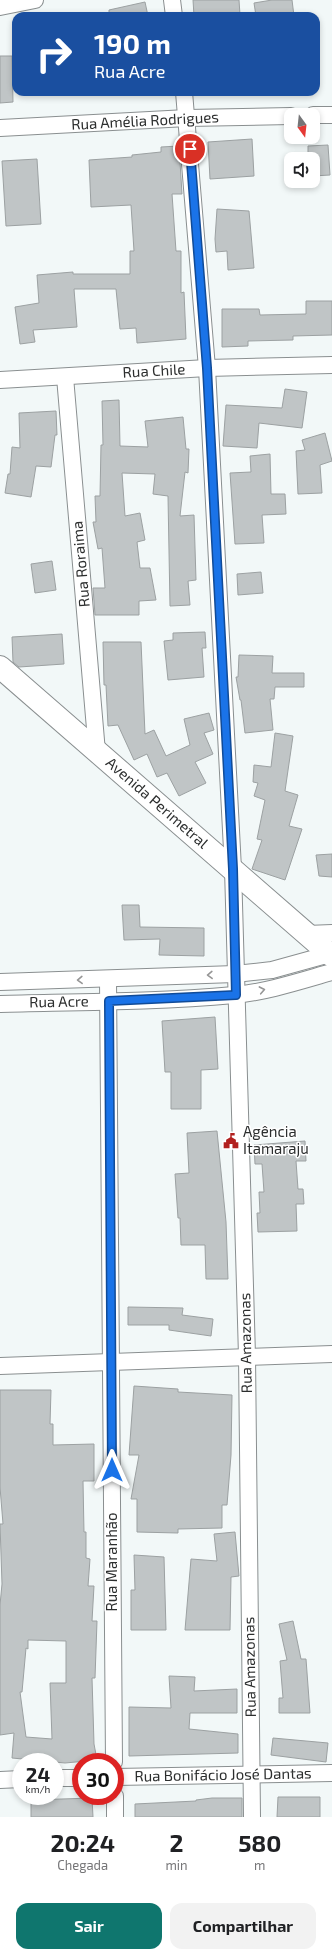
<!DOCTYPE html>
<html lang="pt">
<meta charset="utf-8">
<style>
:root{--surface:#fff;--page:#f2f2f2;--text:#202124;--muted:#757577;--accent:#0f766e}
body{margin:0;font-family:"Exo 2",sans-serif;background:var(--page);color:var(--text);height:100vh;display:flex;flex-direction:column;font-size:15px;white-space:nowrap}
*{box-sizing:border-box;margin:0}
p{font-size:13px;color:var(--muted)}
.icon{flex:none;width:22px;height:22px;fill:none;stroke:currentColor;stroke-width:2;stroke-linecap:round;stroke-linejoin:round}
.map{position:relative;height:1817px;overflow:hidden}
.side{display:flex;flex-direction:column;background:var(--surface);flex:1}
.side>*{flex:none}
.top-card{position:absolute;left:12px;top:12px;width:308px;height:84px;border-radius:12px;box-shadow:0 2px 6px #0003;background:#1a4fa0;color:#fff;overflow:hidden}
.needle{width:26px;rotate:165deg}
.fabs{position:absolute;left:284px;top:108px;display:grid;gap:8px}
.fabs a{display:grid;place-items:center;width:36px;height:36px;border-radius:8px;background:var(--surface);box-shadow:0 2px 6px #0003;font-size:20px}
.speed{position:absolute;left:12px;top:1753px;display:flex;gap:8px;font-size:20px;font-weight:700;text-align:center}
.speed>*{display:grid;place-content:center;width:52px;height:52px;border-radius:50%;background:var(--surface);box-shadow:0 2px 6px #0003;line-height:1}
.speed small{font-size:10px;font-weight:400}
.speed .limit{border:6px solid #d22;background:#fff;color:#111}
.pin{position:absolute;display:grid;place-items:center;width:34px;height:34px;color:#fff;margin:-17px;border:2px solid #fff;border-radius:50%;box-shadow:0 1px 4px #0007}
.me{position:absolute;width:44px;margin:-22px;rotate:0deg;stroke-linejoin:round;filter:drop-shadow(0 0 3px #0008)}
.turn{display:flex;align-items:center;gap:14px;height:84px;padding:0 16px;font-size:18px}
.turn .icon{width:52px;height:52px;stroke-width:2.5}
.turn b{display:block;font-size:28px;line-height:34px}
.eta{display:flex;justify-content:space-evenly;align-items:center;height:68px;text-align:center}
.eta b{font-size:24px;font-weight:700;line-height:28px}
.button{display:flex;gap:8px;margin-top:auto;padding:8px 16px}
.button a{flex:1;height:46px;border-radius:12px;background:var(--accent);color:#fff;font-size:16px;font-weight:700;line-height:46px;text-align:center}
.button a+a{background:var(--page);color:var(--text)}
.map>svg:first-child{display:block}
.building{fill:#c0c5c6;stroke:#9ca1a2;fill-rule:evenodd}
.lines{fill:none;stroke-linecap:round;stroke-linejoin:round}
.street-casing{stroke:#8a8f90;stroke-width:18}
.primary-casing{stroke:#8a8f90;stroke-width:24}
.street{stroke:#fff;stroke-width:16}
.primary{stroke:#fff;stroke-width:22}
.oneway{stroke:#969696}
.route-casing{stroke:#114b97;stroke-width:10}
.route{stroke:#1a73e8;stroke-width:7}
.labels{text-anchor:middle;stroke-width:3;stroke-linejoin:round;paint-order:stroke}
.street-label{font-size:15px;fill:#2c2e2e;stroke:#fff}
.poi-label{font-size:15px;fill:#2c2e2e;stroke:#fff;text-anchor:start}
</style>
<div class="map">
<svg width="332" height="1817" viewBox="0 0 332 1817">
<rect width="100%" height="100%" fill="#f2f8f8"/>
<g class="building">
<polygon points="193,0 239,0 240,15 194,16"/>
<polygon points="272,0 292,0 294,16 256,16 254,3"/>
<polygon points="145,2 148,16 109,16 109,10"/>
<polygon points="0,56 12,56 13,102 0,103"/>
<polygon points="252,139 254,176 210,179 208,142"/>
<polygon points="328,145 330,175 313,176 313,159 308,159 308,146"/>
<polygon points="179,146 182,194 172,194 176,251 181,251 181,293 184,292 186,339 137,343 136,328 120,329 116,289 74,289 77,327 33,330 35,342 20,344 15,307 39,303 37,275 73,272 73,274 130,274 130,251 134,251 131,205 91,207 89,160 132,157 132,155 161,152 161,147"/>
<polygon points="37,159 41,224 6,226 2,161"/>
<polygon points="217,209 249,211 254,268 228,270 227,251 216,252 215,239"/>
<polygon points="306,301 332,301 332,335 293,336 293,340 248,341 248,346 222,347 222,309 259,309 260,315 306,314"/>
<polygon points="285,389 307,392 302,428 259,423 257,448 223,446 226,405 282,408"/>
<polygon points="119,400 120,446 148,447 145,421 183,417 186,449 189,449 188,473 185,472 180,516 194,515 196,580 188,581 190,605 170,606 168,496 153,494 155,474 122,473 125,516 140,513 145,540 137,542 140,568 150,568 156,600 139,601 139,615 95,615 93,588 105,588 102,548 98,549 93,522 96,522 95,496 100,496 101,445 103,445 102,401"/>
<polygon points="56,411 57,435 55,435 51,467 36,466 31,497 5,493 8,474 10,474 12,447 20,448 19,413"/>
<polygon points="325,433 332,461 320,465 322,493 298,494 296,451 305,450 302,440"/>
<polygon points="270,454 271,494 285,494 286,514 262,515 264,543 235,544 230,473 251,472 250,456"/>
<polygon points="52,561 56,590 35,593 31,564"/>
<polygon points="261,572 263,593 238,595 237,574"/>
<polygon points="205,632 206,648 202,648 204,677 168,680 164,641 173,640 173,633"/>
<polygon points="62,634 64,664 19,667 13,662 12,637"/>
<polygon points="103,642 141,642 145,734 154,730 166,756 190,745 184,719 209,713 214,730 204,733 213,754 195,762 206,783 179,796 167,773 157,777 147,754 134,760 118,725 108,726 106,685 104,685"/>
<polygon points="239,655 273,656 272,673 304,673 304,687 275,687 274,699 270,699 273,730 245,733 241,700 240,700 236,677 238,677"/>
<polygon points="275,733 293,736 285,791 298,795 289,826 302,829 285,880 252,869 262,840 257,839 265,800 254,796 258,783 253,782 254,765 271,767"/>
<polygon points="332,854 332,877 319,876 316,855"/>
<polygon points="122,905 139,905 140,927 204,928 204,956 159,955 160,939 124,940"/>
<polygon points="215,1017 218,1069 201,1070 201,1109 171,1109 171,1072 165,1072 162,1021"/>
<polygon points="217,1131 226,1222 228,1279 206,1279 205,1245 181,1245 180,1218 178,1218 175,1174 189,1173 187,1133"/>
<polygon points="305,1141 306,1161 296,1161 298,1189 303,1189 304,1204 296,1204 297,1231 258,1232 257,1213 260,1213 259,1192 264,1192 262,1164 255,1164 254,1145"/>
<polygon points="128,1307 183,1308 182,1315 213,1319 211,1336 169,1330 169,1325 128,1325"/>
<polygon points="134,1386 178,1389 178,1392 232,1395 231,1455 227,1505 222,1505 222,1528 178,1529 178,1533 137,1532 137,1499 131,1499 139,1455 129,1455"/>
<path d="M0,1390H51L50,1424H53V1445L94,1444V1481H83L84,1532H86V1558L90,1559L88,1586H94L92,1621H97L95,1678H92L94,1744L97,1760L65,1763L12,1758L14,1733L0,1735V1605L2,1584L0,1524H3L0,1487ZM28,1640L66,1641V1683H50L52,1739L26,1737L20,1692H22L26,1648L28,1649Z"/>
<polygon points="235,1532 239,1576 231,1577 230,1630 185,1630 191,1559 217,1561 214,1534"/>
<polygon points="134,1555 164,1557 166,1630 131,1630 131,1590 135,1590"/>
<polygon points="293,1621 301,1659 306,1659 310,1713 279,1713 279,1698 283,1698 280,1661 287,1660 279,1624"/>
<polygon points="169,1676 195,1677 194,1691 237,1689 237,1713 190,1713 189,1729 238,1734 238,1753 129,1756 129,1707 171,1708"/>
<polygon points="273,1738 328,1743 326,1762 271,1755"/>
<polygon points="278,1797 320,1797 320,1817 277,1817"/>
<polygon points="92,1798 93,1817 31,1817 31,1800"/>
<polygon points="212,1798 242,1798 242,1817 135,1817 135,1804 196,1801 196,1800"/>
</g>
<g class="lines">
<defs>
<g id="street">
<polyline points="172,0 174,16"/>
<polyline points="0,7 35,0"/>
<polyline points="184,92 207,368 233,869 247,1356 252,1817"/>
<polyline points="313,115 332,115"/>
<polyline points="0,128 187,118 291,116"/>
<polyline points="65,377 97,752"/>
<polyline points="0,380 207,368 332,365"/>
<polyline points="307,934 332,933"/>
<polyline points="108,979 114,1762"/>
<polyline points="0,982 235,974 272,970 330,954"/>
<path d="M0,1004C78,1002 157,1002 234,995C267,992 300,981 332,972"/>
<polyline points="0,1366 332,1354"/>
<polyline points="115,1777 332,1773"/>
<polyline points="55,1778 81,1778"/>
<polyline points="0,1780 21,1779"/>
<polyline points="115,1796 115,1817"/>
</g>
<polyline id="primary" points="0,667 332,956"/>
</defs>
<use href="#street" class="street-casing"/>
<use href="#primary" class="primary-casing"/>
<use href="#street" class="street"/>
<use href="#primary" class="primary"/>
</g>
<defs><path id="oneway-chevron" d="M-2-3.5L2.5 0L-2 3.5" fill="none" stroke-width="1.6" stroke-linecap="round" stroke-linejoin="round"/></defs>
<g class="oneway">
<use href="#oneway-chevron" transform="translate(210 975) rotate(178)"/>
<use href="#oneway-chevron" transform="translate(80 980) rotate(178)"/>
<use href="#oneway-chevron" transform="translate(262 990) rotate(-11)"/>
</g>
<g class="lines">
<defs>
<polyline id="route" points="112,1470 109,1001 236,995 233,869 207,368 190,149"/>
</defs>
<use href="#route" class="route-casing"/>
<use href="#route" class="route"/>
</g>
<defs>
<symbol id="civic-bare" viewBox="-9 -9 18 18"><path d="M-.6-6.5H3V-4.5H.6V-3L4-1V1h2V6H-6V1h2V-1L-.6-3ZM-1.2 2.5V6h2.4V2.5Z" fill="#b1201f" stroke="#fff" stroke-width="2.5" paint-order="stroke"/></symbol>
</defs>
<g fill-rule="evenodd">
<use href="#civic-bare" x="220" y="1130" width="22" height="22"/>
</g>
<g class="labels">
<g class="street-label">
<text transform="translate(145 121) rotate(-3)" y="5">Rua Amélia Rodrigues</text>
<text transform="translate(154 371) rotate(-3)" y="5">Rua Chile</text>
<text transform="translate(81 564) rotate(-95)" y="5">Rua Roraima</text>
<text transform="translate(157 803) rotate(41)" y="5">Avenida Perimetral</text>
<text transform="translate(59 1002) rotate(-1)" y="5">Rua Acre</text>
<text transform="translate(246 1343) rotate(-91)" y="5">Rua Amazonas</text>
<text transform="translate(112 1562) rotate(-90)" y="5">Rua Maranhão</text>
<text transform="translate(250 1667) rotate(-91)" y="5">Rua Amazonas</text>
<text transform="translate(223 1775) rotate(-1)" y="5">Rua Bonifácio José Dantas</text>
</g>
<g class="poi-label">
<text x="243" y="1137">Agência<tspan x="243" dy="17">Itamaraju</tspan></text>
</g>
</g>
</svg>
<div class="fabs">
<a><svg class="needle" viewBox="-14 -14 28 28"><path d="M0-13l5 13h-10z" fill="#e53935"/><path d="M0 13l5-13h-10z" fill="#757577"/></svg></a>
<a><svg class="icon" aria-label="sound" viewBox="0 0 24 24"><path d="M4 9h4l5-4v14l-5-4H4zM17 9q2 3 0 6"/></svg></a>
</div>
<div class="speed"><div>24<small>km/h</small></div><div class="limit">30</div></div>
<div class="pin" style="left:190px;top:149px;background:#d93025"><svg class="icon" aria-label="arrive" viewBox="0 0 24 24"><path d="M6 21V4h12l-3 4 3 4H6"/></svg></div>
<svg class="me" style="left:112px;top:1470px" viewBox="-20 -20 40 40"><path d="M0-17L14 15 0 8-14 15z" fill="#1a73e8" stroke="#fff" stroke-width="4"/></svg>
<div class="top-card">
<div class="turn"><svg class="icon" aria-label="right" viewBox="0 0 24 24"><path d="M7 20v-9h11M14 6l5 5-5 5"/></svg><div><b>190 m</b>Rua Acre</div></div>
</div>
</div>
<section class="side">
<div class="eta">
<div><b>20:24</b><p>Chegada</p></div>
<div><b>2</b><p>min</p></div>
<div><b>580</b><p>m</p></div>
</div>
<div class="button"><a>Sair</a><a>Compartilhar</a></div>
</section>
